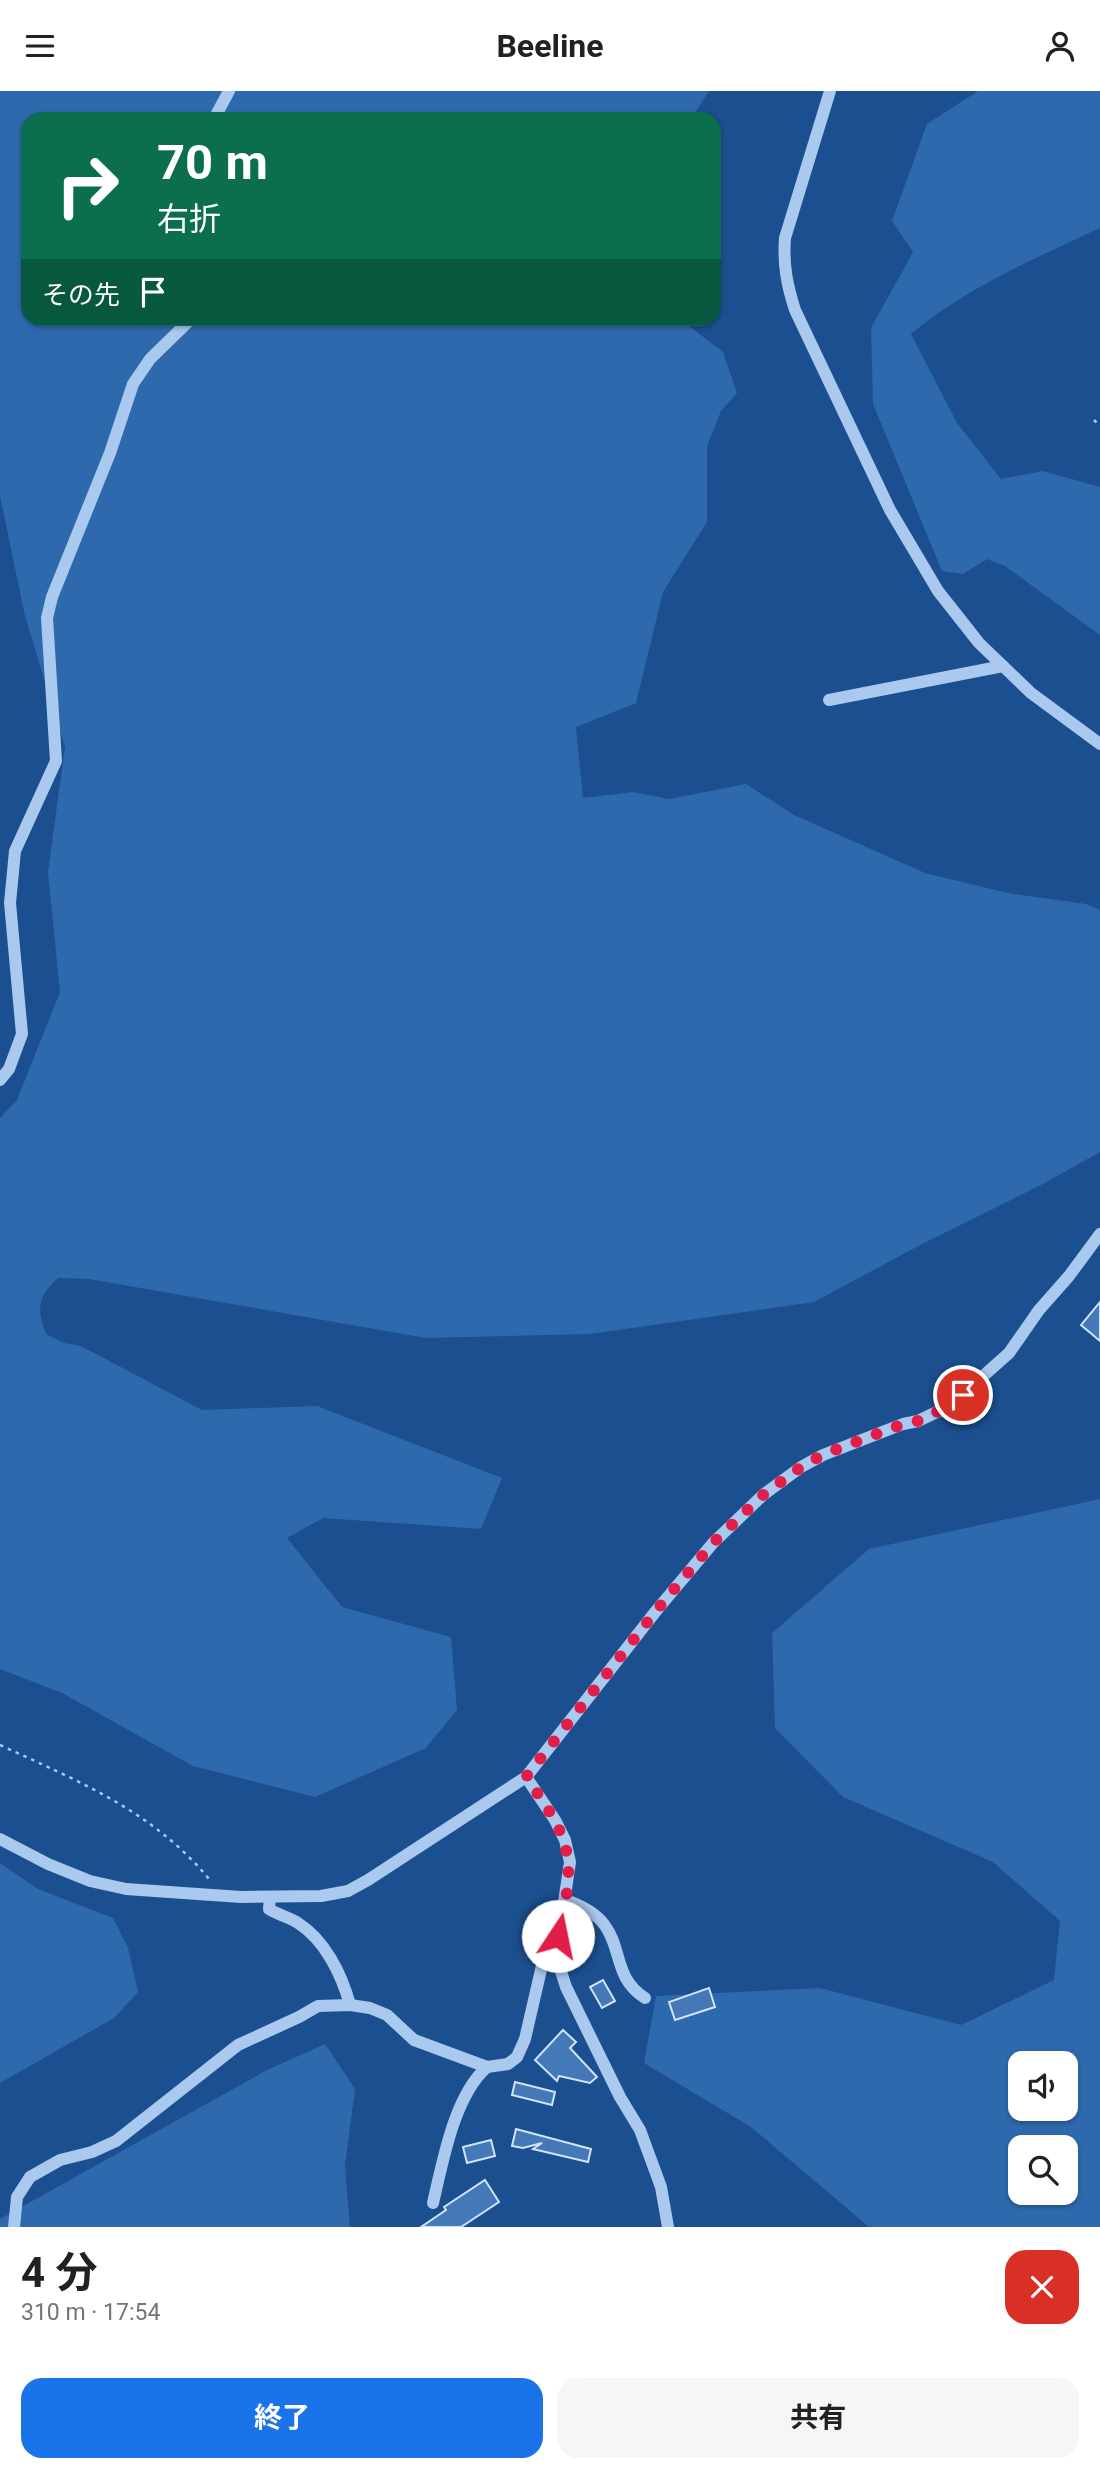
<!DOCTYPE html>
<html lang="ja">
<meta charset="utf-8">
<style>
:root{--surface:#fff;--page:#f6f6f6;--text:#202124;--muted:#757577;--accent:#1a73e8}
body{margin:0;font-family:Roboto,"Noto Sans JP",sans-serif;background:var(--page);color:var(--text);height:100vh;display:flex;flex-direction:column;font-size:26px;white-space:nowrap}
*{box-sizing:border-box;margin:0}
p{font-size:23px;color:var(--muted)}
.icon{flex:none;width:38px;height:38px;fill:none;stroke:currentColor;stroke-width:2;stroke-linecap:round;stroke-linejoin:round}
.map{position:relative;height:2136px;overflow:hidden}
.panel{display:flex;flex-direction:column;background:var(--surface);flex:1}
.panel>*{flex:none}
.banner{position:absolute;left:21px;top:21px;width:700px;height:214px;border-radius:21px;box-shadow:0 2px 5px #0004;background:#0b6e4f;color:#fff;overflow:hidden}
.buttons{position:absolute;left:1008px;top:1960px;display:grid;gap:14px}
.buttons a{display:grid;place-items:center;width:70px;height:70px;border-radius:14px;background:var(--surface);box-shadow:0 2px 5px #0004;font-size:35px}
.pin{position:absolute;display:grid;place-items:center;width:60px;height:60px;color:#fff;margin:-30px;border:4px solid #fff;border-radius:50%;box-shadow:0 2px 7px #0007}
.me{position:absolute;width:77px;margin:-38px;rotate:11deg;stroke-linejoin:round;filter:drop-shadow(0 0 5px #0008)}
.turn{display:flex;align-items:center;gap:24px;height:147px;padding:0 21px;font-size:32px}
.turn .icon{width:91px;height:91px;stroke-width:2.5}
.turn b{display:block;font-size:49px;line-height:60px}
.then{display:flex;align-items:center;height:66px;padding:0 21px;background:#0003;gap:14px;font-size:26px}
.round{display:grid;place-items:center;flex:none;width:74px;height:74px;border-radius:21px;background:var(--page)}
.headline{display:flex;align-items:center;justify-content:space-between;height:119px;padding:0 21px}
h1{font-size:42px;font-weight:700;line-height:52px}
.action{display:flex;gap:14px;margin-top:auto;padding:14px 21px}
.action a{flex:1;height:80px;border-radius:21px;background:var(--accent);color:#fff;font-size:28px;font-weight:700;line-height:80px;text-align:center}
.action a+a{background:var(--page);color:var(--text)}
header{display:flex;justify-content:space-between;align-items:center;height:91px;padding:0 21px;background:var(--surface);font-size:32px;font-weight:700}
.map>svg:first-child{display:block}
.green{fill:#2e69ad;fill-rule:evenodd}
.building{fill:#4478b7;stroke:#cfe3fa;stroke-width:2}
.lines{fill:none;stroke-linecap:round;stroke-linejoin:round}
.path{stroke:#a9c9ee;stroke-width:2.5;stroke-dasharray:3.5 5;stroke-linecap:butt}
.minor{stroke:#a9c9ee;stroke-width:12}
.route{stroke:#e11d48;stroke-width:12;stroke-dasharray:0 21.6}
</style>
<header><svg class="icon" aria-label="menu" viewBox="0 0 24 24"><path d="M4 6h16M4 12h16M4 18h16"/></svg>Beeline<svg class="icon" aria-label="person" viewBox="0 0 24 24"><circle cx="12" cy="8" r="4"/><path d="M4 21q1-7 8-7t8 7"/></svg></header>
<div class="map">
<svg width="1100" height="2136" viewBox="0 0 1100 2136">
<rect width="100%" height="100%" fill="#1b4f8f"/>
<g class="green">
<path d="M0,0H709L691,28H28V228H680L723,261L737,302L721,320L707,355V431L663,501L636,612L576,636L583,707L633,701L669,708L746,693L794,724L925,782L1008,802L1086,813L1100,819V1061L1041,1094L922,1153L814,1211L590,1243L426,1247L89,1188L58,1187C38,1205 36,1218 46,1243L64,1252L81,1255L202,1319L317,1315L502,1387L481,1438L323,1427L287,1447L342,1516L451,1546L457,1619L426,1657L315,1706L193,1675L62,1602L0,1578V1027L17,1009L60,901L48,781L65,656L25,525L0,405Z"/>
<path d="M978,0H1100V137C1034,168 967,196 911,243L957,332L1001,388L1043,380L1100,396V544L1005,475L987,468L963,483L942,480L873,313L871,237L913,161L892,130L927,33Z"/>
<path d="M1100,1408V2136H869L751,2036L644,1972L656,1905L820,1897L961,1934L1054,1889L1060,1830L993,1771L843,1706L775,1637L772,1542L869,1458ZM1020,1972H1066V2018H1020ZM1020,2056H1066V2102H1020Z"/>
<polygon points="0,1772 38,1798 113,1827 128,1857 138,1901 114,1927 0,1992"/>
<polygon points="325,1953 355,1998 345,2075 350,2136 0,2136 0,2128 267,1979"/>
</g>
<g class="building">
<polygon points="1100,1211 1100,1250 1081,1234"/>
<polygon points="603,1889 615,1910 602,1917 590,1896"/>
<polygon points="709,1897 715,1916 675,1929 669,1911"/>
<polygon points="563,1939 576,1951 570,1957 597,1986 590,1992 559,1985 557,1990 535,1969"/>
<polygon points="515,1991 555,2001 552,2014 512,2004"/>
<polygon points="516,2038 591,2058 588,2071 533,2058 542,2052 523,2057 512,2055"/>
<polygon points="491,2049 495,2065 467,2072 463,2056"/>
<polygon points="485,2089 499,2111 461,2136 421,2136 446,2119 444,2116"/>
</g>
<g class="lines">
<g class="path">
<polyline points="1094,329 1100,335"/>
<path d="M0,1654C78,1690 153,1720 209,1788"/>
</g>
<g class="minor">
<path d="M830,0L785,147C783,174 787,194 795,219L890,419L938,500L979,552L1031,602L1100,653"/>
<polyline points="214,28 229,0"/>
<polyline points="829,609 1003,575"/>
<polyline points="0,989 9,978 22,943 10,812 15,760 56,670 47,527 52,506 110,362 133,293 150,268 191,228"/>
<polyline points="526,1686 555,1729 565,1749 570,1771 556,1865 566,1896 620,2006 640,2039 661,2096 668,2136"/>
<polyline points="0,1748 48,1773 90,1790 126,1798 241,1806 321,1805 348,1800 368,1789 526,1686 656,1520 713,1452 763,1404 801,1376 823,1364 903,1333 918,1330 941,1319 963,1303 1009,1262 1039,1219 1069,1185 1100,1143"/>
<path d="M270,1806L269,1818C278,1824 289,1826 298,1832C325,1849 342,1884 350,1914"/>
<path d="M565,1809C636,1832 601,1879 645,1907"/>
<path d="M433,2112C443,2070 454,2005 487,1976"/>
<polyline points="14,2136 17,2106 30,2086 60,2069 92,2061 116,2050 238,1954 299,1926 318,1915 350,1914 370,1917 387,1924 414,1949 487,1976 508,1973 517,1966 525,1948 543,1870 552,1850 558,1845"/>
</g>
</g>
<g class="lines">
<path class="route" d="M558,1845C577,1768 572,1750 526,1686L656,1520L713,1452L763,1404L801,1376L822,1364L903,1333L918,1330L941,1319L963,1304"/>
</g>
</svg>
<div class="buttons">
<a><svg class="icon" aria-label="sound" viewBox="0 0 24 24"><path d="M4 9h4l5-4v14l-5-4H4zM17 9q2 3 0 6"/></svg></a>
<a><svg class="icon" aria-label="search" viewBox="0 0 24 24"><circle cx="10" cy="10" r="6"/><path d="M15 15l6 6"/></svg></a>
</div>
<div class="pin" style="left:963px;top:1304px;background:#d93025"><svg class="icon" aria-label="arrive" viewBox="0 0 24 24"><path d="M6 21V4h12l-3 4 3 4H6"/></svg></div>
<svg class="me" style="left:558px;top:1845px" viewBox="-20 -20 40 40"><circle r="19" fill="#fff"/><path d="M0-13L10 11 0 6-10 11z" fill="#e11d48"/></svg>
<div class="banner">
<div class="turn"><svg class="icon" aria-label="right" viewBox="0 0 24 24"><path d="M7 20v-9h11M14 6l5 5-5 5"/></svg><div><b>70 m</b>右折</div></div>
<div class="then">その先<svg class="icon" aria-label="arrive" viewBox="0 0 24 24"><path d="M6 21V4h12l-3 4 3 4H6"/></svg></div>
</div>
</div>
<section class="panel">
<div class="headline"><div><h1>4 分</h1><p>310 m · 17:54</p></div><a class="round" style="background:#d93025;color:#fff"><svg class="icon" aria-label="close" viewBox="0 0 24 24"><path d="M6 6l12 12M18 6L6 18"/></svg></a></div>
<div class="action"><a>終了</a><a>共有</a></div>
</section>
